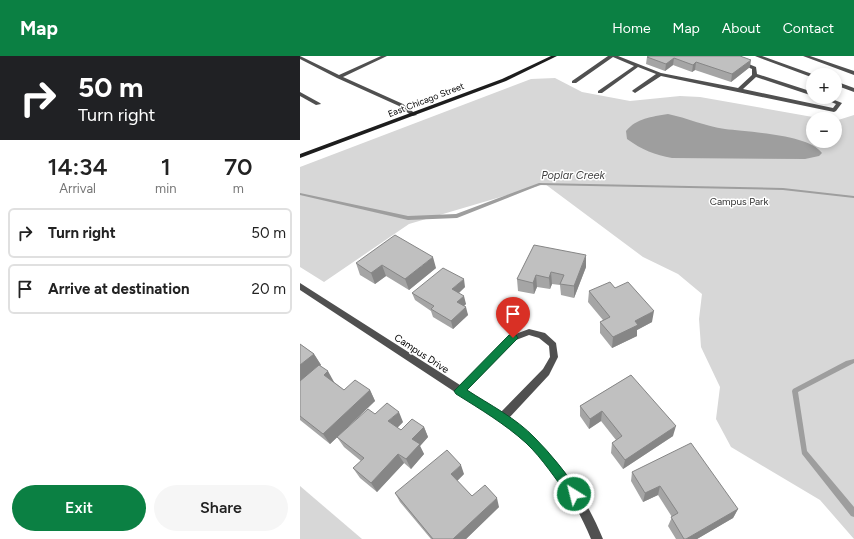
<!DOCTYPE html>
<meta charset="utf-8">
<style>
:root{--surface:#fff;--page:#f6f6f6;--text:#222;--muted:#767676;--line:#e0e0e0;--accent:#0b8043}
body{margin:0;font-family:Figtree,sans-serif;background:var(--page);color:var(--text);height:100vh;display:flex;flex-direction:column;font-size:15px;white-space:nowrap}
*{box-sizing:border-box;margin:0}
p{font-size:13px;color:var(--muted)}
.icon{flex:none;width:22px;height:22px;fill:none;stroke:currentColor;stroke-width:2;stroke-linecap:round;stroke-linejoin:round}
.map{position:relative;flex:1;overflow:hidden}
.panel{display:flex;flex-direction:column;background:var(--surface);width:300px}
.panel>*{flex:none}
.guide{background:#202124;color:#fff;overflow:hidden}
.fabs{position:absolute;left:506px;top:12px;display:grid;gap:8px}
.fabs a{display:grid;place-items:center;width:36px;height:36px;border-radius:50%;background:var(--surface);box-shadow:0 2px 6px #0003;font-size:20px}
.pin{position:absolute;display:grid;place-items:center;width:34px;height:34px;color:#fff;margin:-41px -17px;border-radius:50% 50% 50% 0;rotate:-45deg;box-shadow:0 0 4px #0007}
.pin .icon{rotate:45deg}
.me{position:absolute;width:44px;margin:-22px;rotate:324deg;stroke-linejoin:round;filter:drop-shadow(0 0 3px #0008)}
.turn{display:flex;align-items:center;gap:14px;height:84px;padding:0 12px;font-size:18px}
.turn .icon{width:52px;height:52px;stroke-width:2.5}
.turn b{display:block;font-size:28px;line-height:34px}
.eta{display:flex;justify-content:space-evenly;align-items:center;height:68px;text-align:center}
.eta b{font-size:24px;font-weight:600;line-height:28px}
.primary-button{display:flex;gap:8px;margin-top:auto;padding:8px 12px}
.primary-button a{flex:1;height:46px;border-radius:24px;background:var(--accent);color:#fff;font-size:16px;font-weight:600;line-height:46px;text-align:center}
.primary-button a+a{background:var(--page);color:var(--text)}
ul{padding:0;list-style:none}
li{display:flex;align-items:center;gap:12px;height:50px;margin:0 8px 6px;padding:0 4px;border:2px solid var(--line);border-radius:6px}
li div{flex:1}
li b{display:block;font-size:15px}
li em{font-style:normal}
header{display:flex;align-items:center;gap:24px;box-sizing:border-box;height:56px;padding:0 20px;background:var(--accent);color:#fff}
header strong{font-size:19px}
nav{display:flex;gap:22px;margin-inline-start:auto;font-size:14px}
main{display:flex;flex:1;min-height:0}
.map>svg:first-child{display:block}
.green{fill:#d7d7d7}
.water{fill:#9e9e9e}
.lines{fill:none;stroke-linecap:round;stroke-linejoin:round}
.stream{fill:#9e9e9e;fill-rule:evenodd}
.service{fill:#505050;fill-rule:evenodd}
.minor{fill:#505050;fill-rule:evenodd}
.secondary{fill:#1d1d1d;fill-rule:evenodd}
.wall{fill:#a5a5a5}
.shaded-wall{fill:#868686}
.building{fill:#c0c0c0;stroke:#868686}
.route{fill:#0b8043;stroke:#07532c}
.labels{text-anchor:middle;stroke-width:3;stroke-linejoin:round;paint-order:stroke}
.far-street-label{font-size:9px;fill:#000;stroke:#fff}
.park-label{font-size:10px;fill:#2e2e2e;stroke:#fff}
.street-label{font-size:10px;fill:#000;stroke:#fff}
.water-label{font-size:11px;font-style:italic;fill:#3f3f3f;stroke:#fff}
</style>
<header>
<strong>Map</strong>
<nav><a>Home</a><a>Map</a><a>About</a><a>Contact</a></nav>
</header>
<main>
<section class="panel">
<div class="guide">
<div class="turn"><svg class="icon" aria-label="right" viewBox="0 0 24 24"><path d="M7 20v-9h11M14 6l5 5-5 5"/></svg><div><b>50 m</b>Turn right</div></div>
</div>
<div class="eta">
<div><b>14:34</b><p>Arrival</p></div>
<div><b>1</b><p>min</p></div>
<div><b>70</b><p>m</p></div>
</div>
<ul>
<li><svg class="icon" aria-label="right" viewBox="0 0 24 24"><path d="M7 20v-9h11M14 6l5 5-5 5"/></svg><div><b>Turn right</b></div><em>50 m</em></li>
<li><svg class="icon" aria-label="arrive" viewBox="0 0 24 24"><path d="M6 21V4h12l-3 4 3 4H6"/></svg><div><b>Arrive at destination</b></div><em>20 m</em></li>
</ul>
<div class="primary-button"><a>Exit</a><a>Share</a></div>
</section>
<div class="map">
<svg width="554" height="483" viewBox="0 0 554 483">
<rect width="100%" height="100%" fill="#fff"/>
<g class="green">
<polygon points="255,22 282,36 330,45 380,40 400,41 524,63 513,63 513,85 535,85 535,65 554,59 554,483 520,444 431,391 416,363 420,331 401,291 399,263 402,238 378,218 343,201 245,128 109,168 24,226 0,211 0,111 231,23"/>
<polygon points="0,430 62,483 0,483"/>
</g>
<path class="water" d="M368,58C387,62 405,70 425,73C447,76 509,78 522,97L519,100L505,103L372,102C355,99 342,94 327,83L326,75C337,62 351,61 368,58Z"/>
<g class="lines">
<g class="stream">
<polygon points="239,127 483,132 554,140 554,142 483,134 240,129 157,162 108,164 0,139 0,137 108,160 156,158"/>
<polygon points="554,303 554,307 498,336 507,395 554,451 554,461 551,460 502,398 492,335 493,333 546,305"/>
</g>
<g class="service">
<polygon points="0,0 39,19 81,0 87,0 43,21 103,48 117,59 112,60 99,50 37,22 0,3"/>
<polygon points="308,0 318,0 361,17 438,32 452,19 452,13 423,0 429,0 456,11 457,18 513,36 513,40 456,21 443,33 533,52 536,48 519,41 527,41 542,47 536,55 534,56 361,20 335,37 332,35 333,34 356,18 338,11 302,37 298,37 298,35 334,10 313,1 276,27 272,27 272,25"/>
<polygon points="455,0 462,0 515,19 513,19 513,22 511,21"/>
<polygon points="503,0 510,0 554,15 554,19"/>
<polygon points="535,25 554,32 554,36 535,29"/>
<polygon points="0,36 20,47 21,48 16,49 0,40"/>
</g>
<path class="minor" d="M0,227L160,329L210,280L229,273L245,277L256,287L258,301L249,319L209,362C252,394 282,432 303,483H291C276,447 254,413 225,386C217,378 208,372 199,365L0,234ZM229,279L239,282L249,290L250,301L243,313L201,356L167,334L216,284Z"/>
<polygon class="secondary" points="251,0 257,0 206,25 0,102 0,98 202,23"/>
</g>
<g class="wall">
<polygon points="440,0 450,11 431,26 395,14 392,16 373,9 365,15 346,8 347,1"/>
<polygon points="234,189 286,211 274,242 261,239 260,229 252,228 250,233 237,231 234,238 218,235 217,223"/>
<polygon points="56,207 136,212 109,234 86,220 75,228 60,219"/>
<polygon points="165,231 159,237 166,248 164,250 168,259 153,273 133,261 131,255 115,244 112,237"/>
<polygon points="315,232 352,266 337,274 337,280 312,292 300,277 300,266 303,264 288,246 289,235"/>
<polygon points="0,288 14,298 21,309 20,310 34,326 44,334 70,334 75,345 30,388 0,364"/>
<polygon points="331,319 373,380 323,413 311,397 312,387 316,384 301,365 289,373 280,360 280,350"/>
<polygon points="103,366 97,372 101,374 124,371 128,381 120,390 124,398 111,413 104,407 77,436 60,422 53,412 61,405 44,391 37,381"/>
<polygon points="332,416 438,453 433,462 397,483 376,483 368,470 372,461 358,439 343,446 331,425"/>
<polygon points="164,418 157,425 172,440 199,451 166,483 131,483 100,446 95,437"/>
</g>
<g class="shaded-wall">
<polygon points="374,2 373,9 365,15 366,8"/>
<polygon points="451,4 450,11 431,26 432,18"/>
<polygon points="396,6 395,14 392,16 393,9"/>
<polygon points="286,199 286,211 274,242 274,230"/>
<polygon points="133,201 136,212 109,234 105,223"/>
<polygon points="82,209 86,220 75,228 71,217"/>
<polygon points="251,216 252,228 250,233 249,222"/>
<polygon points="236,219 237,231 234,238 233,227"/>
<polygon points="164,223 165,231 154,241 152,233"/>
<polygon points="164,240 166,248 159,254 157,246"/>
<polygon points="166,251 168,259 153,273 151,265"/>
<polygon points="354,255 352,266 337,274 337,280 312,292 313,281 335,265"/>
<polygon points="14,298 21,309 0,326 0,309"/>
<polygon points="28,315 34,326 30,330 24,319"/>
<polygon points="70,334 75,345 30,388 23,378"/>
<polygon points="302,355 301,365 289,373 290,363"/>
<polygon points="99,356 103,366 94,375 88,365"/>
<polygon points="376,370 373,380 323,413 325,404"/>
<polygon points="124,371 128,381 120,390 124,398 111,413 106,403 112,383"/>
<polygon points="98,398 104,407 77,436 71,427"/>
<polygon points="161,409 164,418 155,427 151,418"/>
<polygon points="360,430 358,439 343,446 345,437"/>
<polygon points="197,442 199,451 166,483 153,483"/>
<polygon points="438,453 433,462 397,483 386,483"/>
</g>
<g class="building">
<polygon points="349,0 440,0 451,4 432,18 396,6 393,9 374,2 366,8 347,1"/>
<polygon points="95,179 133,201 105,223 82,209 71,217 56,207"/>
<polygon points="234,189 286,199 274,230 260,228 264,219 251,216 249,222 236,219 233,227 217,223"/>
<polygon points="143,212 164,223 152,233 164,240 157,246 166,251 151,265 131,253 134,250 112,237"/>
<polygon points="310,226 315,232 328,226 354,255 335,265 338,269 313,281 300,266 310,261 289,235"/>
<polygon points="0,288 14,298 0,309"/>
<polygon points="19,309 28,315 24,319 44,334 55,324 70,334 23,378 0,360 0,325"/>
<polygon points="331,319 376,370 325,404 312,387 322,380 302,355 290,363 280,350"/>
<polygon points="87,347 99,356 88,365 101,374 112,363 124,371 112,383 120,388 106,403 98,398 71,427 53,412 64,402 37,381 68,353 75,358"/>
<polygon points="391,387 438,453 386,483 384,483 371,461 378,457 360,430 345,437 332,416"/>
<polygon points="147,394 161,409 151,418 172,440 185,429 197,442 153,483 133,483 95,437"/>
</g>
<path class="route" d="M213,278L216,279L218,282L216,284L167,334C190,349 216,362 235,382C251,398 265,416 278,434L280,438L278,442L274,444L270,442C256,424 243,403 226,387C205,368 180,353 156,338L154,335L209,279Z"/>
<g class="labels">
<g class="far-street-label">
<text transform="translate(126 44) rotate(-21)" y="3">East Chicago Street</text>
</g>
<g class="park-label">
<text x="439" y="149">Campus Park</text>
</g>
<g class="street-label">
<text transform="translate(122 297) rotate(33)" y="4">Campus Drive</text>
</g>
<g class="water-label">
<text x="273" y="123">Poplar Creek</text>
</g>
</g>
</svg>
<div class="fabs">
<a>+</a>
<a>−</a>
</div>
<div class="pin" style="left:213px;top:282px;background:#d93025"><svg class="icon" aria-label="arrive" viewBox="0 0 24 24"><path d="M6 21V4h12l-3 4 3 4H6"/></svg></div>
<svg class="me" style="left:274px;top:438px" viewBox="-20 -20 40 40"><circle r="17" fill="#0b8043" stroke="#fff" stroke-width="3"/><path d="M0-11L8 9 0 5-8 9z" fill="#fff"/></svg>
</div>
</main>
